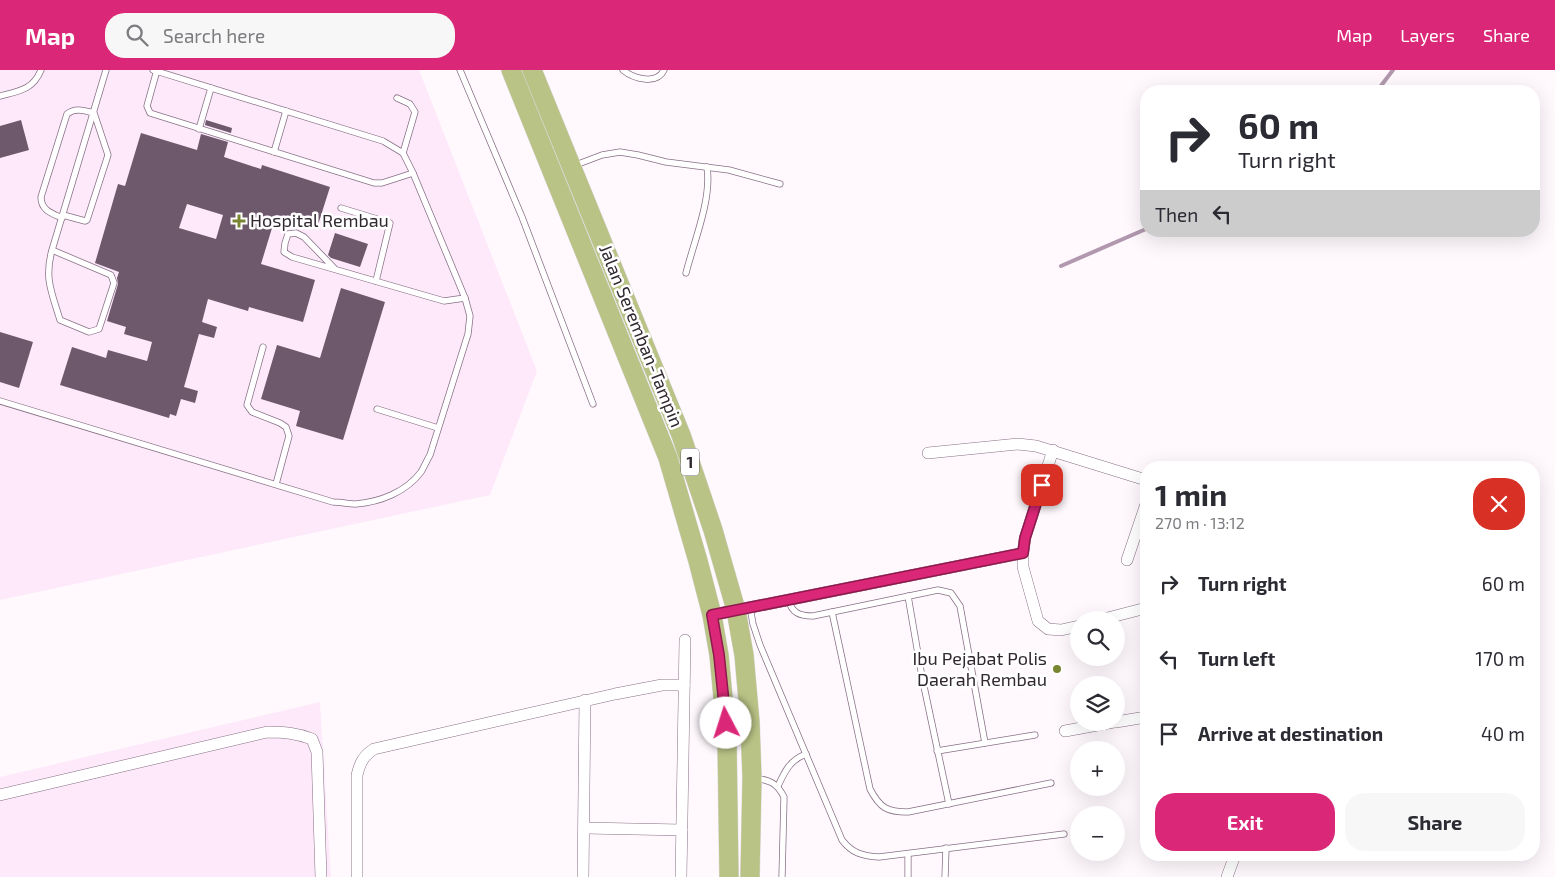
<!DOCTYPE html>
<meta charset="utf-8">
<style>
:root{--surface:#fff;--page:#f7f7f7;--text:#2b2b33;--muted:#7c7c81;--accent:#db2777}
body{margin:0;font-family:"Exo 2",sans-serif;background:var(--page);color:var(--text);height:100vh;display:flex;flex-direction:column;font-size:19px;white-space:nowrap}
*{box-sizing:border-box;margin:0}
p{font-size:16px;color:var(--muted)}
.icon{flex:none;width:28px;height:28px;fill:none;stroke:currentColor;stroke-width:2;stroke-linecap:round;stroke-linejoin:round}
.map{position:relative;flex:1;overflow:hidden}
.side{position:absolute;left:1140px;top:391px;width:400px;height:400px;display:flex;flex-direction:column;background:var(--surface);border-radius:20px;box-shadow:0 5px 20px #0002}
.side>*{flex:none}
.guide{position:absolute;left:1140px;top:15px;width:400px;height:152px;border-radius:20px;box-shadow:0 5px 20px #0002;background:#fff;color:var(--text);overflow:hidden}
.controls{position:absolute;left:1070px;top:541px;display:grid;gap:10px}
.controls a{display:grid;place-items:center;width:55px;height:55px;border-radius:50%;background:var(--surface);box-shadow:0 5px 20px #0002;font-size:25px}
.pin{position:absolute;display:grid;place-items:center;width:42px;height:42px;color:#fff;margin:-21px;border-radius:10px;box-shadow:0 2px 8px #0006}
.me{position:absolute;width:55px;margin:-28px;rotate:355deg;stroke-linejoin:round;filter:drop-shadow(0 0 4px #0008)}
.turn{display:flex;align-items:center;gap:18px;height:105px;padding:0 15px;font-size:22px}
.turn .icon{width:65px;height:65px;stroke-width:2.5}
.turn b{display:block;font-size:35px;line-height:42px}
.then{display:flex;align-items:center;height:48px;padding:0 15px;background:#0003;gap:10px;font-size:19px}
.round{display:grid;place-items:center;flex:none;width:52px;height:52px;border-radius:20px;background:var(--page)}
.summary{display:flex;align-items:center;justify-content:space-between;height:85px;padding:0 15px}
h1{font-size:30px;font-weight:700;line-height:38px}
.cta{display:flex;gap:10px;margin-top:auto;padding:10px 15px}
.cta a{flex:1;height:58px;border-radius:20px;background:var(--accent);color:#fff;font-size:20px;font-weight:700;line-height:58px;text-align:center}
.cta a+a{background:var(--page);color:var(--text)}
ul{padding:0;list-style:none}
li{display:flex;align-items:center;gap:15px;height:75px;padding:0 15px}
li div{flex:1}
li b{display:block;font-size:19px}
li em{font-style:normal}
header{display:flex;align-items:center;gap:30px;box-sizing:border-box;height:70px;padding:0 25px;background:var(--accent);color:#fff}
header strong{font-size:24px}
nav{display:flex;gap:28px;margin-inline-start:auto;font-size:18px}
.search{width:350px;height:45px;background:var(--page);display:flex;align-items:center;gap:12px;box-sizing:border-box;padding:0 18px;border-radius:20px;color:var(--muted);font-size:19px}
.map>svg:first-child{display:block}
.built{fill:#fde9fa}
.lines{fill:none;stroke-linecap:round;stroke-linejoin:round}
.stream{stroke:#b198ae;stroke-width:4}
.building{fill:#6e586c;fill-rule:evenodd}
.service-casing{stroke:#877085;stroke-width:7}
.minor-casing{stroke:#877085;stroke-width:12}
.trunk-casing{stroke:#dad8da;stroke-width:20}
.service{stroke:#fff;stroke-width:5.5}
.minor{stroke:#fff;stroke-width:11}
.trunk{stroke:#bac386;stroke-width:19}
.route-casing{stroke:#8e194d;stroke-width:12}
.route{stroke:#db2777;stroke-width:9}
.poi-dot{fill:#7a8532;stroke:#fff;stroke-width:2}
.labels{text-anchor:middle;stroke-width:5;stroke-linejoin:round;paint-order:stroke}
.shield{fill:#fff;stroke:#6f686e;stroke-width:1}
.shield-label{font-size:16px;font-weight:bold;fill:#312830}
.poi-label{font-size:18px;fill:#312830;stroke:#fff;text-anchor:start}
.street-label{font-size:18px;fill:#312830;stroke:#fff}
</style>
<header>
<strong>Map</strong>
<div class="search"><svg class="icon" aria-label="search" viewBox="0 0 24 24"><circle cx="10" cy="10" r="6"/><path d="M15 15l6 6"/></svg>Search here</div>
<nav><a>Map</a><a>Layers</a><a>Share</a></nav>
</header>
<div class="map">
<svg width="1555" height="807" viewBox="0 0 1555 807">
<rect width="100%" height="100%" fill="#fff9fe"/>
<g class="built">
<polygon points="0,0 419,0 537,301 490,425 0,530"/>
<polygon points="320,632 331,807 0,807 0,707"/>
</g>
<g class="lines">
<g class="stream">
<polyline points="1377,21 1393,0"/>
<polyline points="1061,196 1146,159"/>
</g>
</g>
<g class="building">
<polygon points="21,50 29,80 0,88 0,56"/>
<polygon points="206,50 232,58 231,63 205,55"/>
<path d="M141,63L197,80L201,64L228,72L224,87L261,99L262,95L330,117L317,158L276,145L261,194L315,210L303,252L249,237L248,241L208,229L202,252L217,257L214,268L199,264L184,317L198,321L195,333L181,329L176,346L170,344L169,348L60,315L72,277L106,288L108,280L147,291L152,272L124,264L126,257L107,251L118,214L117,208L119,202L95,193L118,114L125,116ZM187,134L223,145L216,169L179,158Z"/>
<polygon points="335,163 368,174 360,197 331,188 328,185"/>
<polygon points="341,218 385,232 343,370 296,356 300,341 261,329 277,275 320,288"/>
<polygon points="0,262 33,272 19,318 0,312"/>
</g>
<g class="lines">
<defs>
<g id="service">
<polyline points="157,0 147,36 150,43 374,113 382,113 413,103"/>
<polyline points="460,0 522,147 593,334"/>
<path d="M623,0C634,9 657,15 664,0"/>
<path d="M0,26C19,21 33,20 41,0"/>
<polyline points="397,28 410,34 415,42 403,83"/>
<polyline points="199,59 211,18"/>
<polyline points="274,82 286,41"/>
<polyline points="573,96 602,85 620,82 638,85 666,92 729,100 780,114"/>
<polyline points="341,138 390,153 376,211"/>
<path d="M62,148C51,143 41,140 41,127L67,44C76,37 85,41 94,43L108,85L87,150L85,151L63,145"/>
<path d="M52,180L111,205L114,213L99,259L89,262L60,250C52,223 44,209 52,180L106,0"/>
<polyline points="334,198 304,167 296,163 288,164 285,173 284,182 292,187 444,231 465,228"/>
<path d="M686,203C694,171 712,129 707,97"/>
<polyline points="263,277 247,335 252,342 280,353 286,357 289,366 276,414"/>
<path d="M0,331L333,432C340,432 349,434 356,434C380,432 406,422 421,402C424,397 427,390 430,385L468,264L470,246L465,228L413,103L403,83L383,71L153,0"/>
<polyline points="377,339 438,358"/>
<polyline points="908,526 922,607 949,734"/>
<path d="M788,529C792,543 799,546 813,546L938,520L951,523L960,536L985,673"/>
<path d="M750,537L753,554L760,575L842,770C852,783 862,786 879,787L1064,764"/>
<path d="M832,542L870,719C880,738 887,742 908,742L1051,713"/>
<polyline points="937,681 1035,665"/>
<path d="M754,708C770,710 777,713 784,727L782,807"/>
<path d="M778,716C785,701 790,690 806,684"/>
<polyline points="908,807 908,784"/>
<polyline points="945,807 946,778"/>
</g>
<g id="minor">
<polyline points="1053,380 1025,468 1023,483 1023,497 1038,551 1048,559 1061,560 1079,556"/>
<polyline points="928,383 1018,374 1036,376 1146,410"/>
<polyline points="1127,490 1146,434"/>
<polyline points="712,545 1023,483"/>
<polyline points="1100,550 1146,538"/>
<polyline points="1116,652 1146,647"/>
<polyline points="1065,661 1114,652"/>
<path d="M0,725L267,662C284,662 296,663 312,669L317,682L321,807"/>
<polyline points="585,758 682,760"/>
<path d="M357,807V705C360,693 363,686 374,679L615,624L662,615H684"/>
<polyline points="583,807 585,630"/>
<polyline points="681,807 685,570"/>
<polyline points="1227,807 1235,785"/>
</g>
<g id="trunk">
<polyline points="511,0 668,388 698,491 712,545 719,585 727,670 729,807"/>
<polyline points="532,0 681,365 713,460 736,540 744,585 750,652 752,708 750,807"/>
</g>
</defs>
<use href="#service" class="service-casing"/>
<use href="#minor" class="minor-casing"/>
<use href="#trunk" class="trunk-casing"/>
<use href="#service" class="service"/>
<use href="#minor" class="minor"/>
<use href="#trunk" class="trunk"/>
</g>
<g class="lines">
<defs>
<polyline id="route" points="726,653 719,585 712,545 1023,483 1025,468 1042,415"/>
</defs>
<use href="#route" class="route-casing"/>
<use href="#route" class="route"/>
</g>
<g class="poi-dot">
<path d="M236.5 143.5h5v5h5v5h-5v5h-5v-5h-5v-5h5z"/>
<circle cx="1057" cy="599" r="5"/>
</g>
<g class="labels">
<rect class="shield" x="681" y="378.5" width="18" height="27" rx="4"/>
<g class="shield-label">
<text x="690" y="398">1</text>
</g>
<g class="poi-label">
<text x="250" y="157">Hospital Rembau</text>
<text x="1047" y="595" text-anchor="end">Ibu Pejabat Polis<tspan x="1047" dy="21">Daerah Rembau</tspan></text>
</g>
<g class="street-label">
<text transform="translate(641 266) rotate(68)" y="6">Jalan Seremban-Tampin</text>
</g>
</g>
</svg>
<div class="controls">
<a><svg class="icon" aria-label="search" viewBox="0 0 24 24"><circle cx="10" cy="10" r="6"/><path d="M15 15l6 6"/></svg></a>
<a><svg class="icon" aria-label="layers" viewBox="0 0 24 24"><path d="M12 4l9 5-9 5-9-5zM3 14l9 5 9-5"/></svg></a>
<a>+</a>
<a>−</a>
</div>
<div class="pin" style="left:1042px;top:415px;background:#d93025"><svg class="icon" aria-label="arrive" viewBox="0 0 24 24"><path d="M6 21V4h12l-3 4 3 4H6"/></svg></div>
<svg class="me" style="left:726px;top:653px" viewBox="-20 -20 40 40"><circle r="19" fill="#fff"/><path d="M0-13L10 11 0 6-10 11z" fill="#db2777"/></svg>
<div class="guide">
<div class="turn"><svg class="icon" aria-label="right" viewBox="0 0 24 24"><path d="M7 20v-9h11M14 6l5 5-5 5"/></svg><div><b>60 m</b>Turn right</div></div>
<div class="then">Then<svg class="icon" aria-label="left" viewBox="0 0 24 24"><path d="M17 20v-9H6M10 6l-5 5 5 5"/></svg></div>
</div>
<section class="side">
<div class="summary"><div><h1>1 min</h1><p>270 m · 13:12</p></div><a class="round" style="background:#d93025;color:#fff"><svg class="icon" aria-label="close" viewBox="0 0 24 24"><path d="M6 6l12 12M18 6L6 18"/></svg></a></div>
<ul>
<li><svg class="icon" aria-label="right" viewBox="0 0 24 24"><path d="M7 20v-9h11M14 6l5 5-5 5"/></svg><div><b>Turn right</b></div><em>60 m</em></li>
<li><svg class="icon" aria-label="left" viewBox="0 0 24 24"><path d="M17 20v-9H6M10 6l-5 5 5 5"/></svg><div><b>Turn left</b></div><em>170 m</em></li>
<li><svg class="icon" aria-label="arrive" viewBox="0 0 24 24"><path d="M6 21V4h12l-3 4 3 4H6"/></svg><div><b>Arrive at destination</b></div><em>40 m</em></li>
</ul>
<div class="cta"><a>Exit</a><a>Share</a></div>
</section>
</div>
